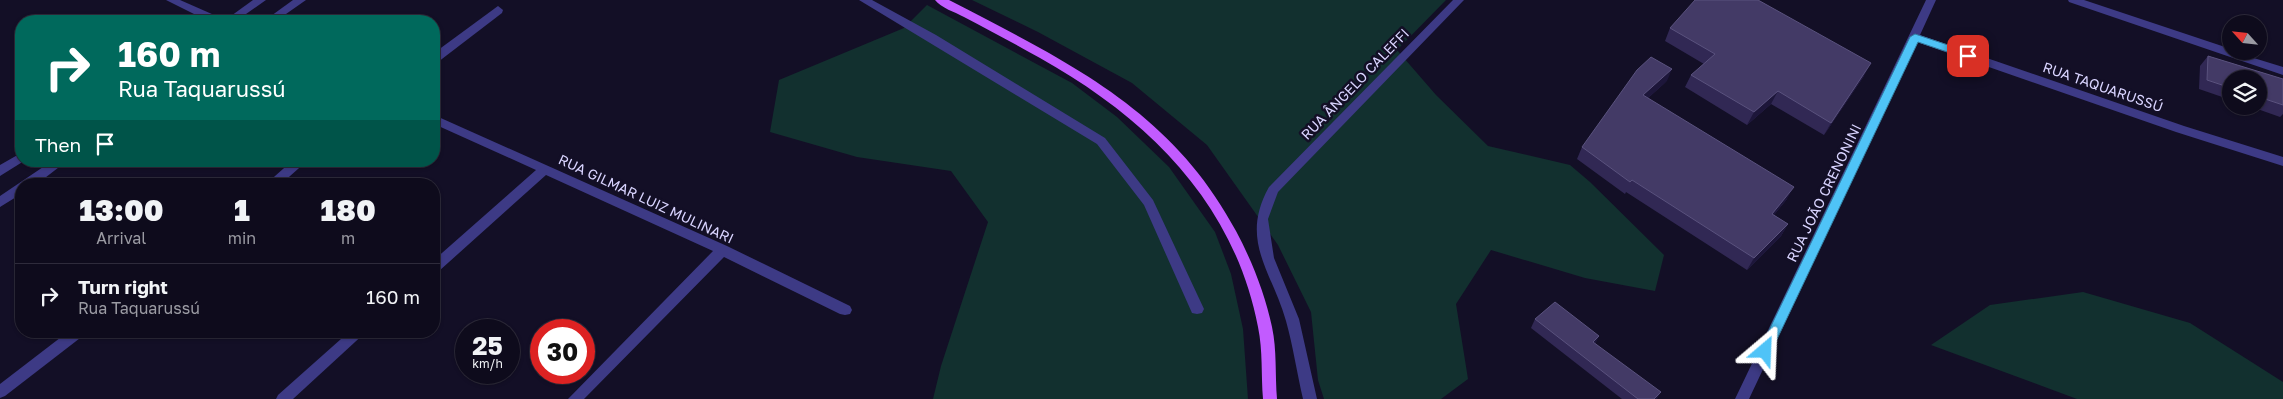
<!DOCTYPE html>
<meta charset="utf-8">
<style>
:root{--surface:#0e0b1c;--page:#171425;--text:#f1f3f6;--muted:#9b9ba3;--line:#2e2b3b}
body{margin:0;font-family:"Golos Text",sans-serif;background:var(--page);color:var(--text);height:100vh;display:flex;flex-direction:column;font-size:19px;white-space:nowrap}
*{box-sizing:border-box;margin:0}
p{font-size:16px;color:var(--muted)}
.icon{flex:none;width:28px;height:28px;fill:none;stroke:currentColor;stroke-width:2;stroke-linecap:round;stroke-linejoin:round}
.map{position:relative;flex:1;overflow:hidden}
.panel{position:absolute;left:15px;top:178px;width:425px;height:160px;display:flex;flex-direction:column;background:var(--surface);border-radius:20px;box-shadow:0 1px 4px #0004,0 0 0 1px var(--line)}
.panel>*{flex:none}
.top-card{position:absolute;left:15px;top:15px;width:425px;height:152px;border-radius:20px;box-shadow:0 1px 4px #0004,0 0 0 1px var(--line);background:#00695c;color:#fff;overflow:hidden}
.needle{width:32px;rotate:297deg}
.fabs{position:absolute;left:2222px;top:15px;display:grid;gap:10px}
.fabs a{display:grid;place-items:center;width:45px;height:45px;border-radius:50%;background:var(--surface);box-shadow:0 1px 4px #0004,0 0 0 1px var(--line);font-size:25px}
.speed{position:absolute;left:455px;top:319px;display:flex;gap:10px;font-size:25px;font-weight:700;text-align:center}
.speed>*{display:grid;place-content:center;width:65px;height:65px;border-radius:50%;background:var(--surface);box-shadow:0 1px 4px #0004,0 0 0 1px var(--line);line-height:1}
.speed small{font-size:12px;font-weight:400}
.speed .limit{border:8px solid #d22;background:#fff;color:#111}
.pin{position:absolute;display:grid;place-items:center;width:42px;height:42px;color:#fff;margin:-21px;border-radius:10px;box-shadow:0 2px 8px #0006}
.me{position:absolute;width:55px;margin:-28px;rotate:26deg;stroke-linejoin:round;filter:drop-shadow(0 0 4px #0008)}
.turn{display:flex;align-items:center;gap:18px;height:105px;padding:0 20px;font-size:22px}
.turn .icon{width:65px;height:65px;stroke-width:2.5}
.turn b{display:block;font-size:35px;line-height:42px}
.then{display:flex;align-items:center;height:48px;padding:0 20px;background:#0003;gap:10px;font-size:19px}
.eta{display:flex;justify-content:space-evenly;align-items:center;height:85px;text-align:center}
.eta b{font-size:30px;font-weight:800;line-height:35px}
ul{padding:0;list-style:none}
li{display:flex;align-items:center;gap:15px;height:65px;padding:0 20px;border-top:1px solid var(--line)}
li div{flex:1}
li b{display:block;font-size:19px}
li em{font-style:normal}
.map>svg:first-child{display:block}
.green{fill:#12302f}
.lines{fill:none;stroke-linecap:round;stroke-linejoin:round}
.minor{fill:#3d3a85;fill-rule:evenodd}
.major{fill:#c25bff;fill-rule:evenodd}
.wall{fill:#312854}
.shaded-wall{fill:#1d163a}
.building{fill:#433a66;stroke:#5a527e}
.route{fill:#4fc3f7;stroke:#337fa1}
.labels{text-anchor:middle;stroke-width:5;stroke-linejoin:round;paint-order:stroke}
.street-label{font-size:14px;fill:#d9d4ff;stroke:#130f26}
</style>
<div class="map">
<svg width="2283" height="399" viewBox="0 0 2283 399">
<rect width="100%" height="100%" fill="#130f26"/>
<g class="green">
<polygon points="972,0 1446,0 1397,50 1436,95 1488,146 1570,165 1590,182 1664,255 1655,291 1585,278 1491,250 1456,304 1468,379 1441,399 1324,399 1318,380 1311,312 1278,245 1207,145 1132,83 1038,32"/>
<polygon points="927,5 1072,83 1117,117 1169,167 1215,232 1231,274 1243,329 1248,399 933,399 941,366 988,222 951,171 857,157 770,132 779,80 904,28"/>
<polygon points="2083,292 2190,323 2283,382 2283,399 2077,399 1931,345 1990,305"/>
</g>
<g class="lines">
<g class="minor">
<polygon points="166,0 180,0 221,18 222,21 208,21"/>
<polygon points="253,0 266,0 236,21 224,21"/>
<polygon points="293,0 306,0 276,21 264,21"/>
<polygon points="859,0 872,0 936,35 1105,138 1153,200 1204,309 1202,313 1197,314 1192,313 1144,205 1097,144"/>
<path d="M1453,0H1464L1278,192L1268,219L1274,258L1299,319L1317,399H1303C1297,373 1293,346 1286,321C1272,271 1239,241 1269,187Z"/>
<polygon points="1926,0 1936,0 1920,35 2184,126 2283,157 2283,166 2176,132 1917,42 1749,399 1735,399"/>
<polygon points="2068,0 2084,0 2231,49 2231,51 2283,67 2283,75 2069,2"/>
<polygon points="498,6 503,10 502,13 438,62 434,63 434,53"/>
<polygon points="434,115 727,246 850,306 852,310 850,314 845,315 840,314 724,257 584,399 568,399 713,251 546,175 439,271 434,272 434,260 536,170 434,124"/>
<polygon points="21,153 21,161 24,161 0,176 0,165"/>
<polygon points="52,161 67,161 37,184 21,184 21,194 0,207 0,196"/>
<polygon points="292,161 307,161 281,184 266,184"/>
<polygon points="69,331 86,331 84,335 5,396 0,398 0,384"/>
<polygon points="350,331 367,331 293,399 276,399 278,395"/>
</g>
<path class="major" d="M935,0H949C1066,61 1171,109 1236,231C1252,261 1265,294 1272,327C1277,350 1275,375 1277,399H1263C1261,375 1263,351 1258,327C1234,202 1147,118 1040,58C1015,44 989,30 964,17C955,12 941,8 935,0Z"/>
</g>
<g class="wall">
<polygon points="1670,28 1864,76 1824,135 1771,104 1747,125 1685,87 1691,75 1704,64 1665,41"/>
<polygon points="2208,56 2283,79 2283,114 2280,117 2249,106 2259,106 2259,79 2231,79 2231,100 2199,89 2200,66"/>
<polygon points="1667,81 1648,98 1787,199 1774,215 1788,224 1781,236 1747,270 1626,192 1625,194 1577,159 1582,147"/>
<polygon points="1535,319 1595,343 1657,399 1622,399 1531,328"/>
</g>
<g class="shaded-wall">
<polygon points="1871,63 1864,76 1824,135 1831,123"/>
<polygon points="1672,69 1667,81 1638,107 1643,95"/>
<polygon points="1778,91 1771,104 1747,125 1754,112"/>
<polygon points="1794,187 1787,199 1765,226 1772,214"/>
<polygon points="1788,224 1781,236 1747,270 1754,258"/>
<polygon points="1599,336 1595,345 1593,342"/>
<polygon points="1661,392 1657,399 1654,399"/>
</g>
<g class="building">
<polygon points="1695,0 1758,0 1871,63 1831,123 1778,91 1754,112 1691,75 1715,54 1670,28"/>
<polygon points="2208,56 2283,79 2283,105 2259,97 2259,79 2231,79 2231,88 2207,80"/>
<polygon points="1651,57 1672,69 1643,95 1794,187 1772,214 1788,224 1754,258 1632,180 1630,182 1582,147 1637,70"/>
<polygon points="1555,302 1599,336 1593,342 1661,392 1654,399 1638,399 1535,319"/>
</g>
<polygon class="route" points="1915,34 1972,53 1973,56 1968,59 1918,42 1770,354 1761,354 1759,351 1910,37"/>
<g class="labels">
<g class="street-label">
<text transform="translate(1355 84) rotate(-46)" y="5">RUA ÂNGELO CALEFFI</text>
<text transform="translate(2103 87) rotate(19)" y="5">RUA TAQUARUSSÚ</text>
<text transform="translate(1824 193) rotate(-64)" y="5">RUA JOÃO CRENONINI</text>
<text transform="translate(646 199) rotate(25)" y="5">RUA GILMAR LUIZ MULINARI</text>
</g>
</g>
</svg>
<div class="fabs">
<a><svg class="needle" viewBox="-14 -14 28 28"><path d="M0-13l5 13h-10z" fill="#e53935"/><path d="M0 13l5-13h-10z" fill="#9b9ba3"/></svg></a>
<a><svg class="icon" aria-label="layers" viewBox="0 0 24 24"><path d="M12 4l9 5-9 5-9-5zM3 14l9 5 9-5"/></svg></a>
</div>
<div class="speed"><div>25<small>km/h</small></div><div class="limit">30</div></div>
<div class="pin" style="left:1968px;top:56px;background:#d93025"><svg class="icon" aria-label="arrive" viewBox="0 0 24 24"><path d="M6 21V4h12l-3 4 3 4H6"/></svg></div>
<svg class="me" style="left:1765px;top:351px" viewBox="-20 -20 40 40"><path d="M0-17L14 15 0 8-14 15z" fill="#4fc3f7" stroke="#fff" stroke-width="4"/></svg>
<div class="top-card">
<div class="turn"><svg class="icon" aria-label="right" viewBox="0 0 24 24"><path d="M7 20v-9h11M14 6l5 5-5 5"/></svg><div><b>160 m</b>Rua Taquarussú</div></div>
<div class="then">Then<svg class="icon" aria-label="arrive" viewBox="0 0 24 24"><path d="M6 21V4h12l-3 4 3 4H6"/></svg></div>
</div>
<section class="panel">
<div class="eta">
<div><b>13:00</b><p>Arrival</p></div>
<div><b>1</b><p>min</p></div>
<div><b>180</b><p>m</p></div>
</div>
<ul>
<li><svg class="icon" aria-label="right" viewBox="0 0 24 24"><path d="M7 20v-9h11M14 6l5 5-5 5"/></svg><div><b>Turn right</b><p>Rua Taquarussú</p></div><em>160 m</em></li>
</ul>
</section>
</div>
